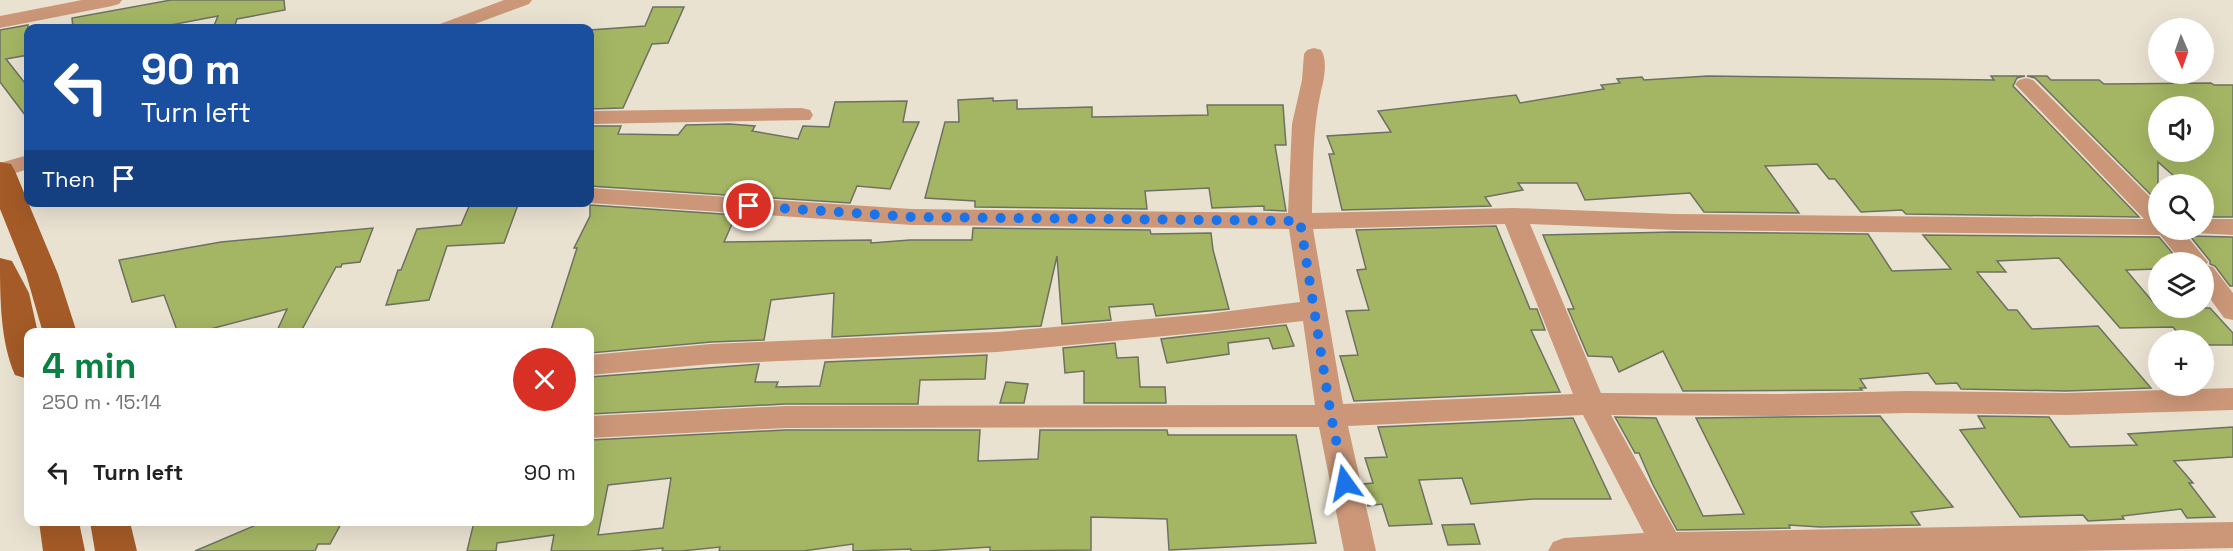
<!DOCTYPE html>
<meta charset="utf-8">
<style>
:root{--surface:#fff;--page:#f6f6f6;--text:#222;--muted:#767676;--accent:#0b8043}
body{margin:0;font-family:"Space Grotesk",sans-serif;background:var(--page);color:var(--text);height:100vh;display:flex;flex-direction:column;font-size:22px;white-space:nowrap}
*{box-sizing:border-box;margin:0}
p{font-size:20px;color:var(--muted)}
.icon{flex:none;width:33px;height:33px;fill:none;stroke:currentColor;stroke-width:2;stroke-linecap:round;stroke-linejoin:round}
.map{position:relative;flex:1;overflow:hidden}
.sheet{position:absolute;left:24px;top:328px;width:570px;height:198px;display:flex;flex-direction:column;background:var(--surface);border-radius:12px;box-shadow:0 6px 24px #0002}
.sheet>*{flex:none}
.top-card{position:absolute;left:24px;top:24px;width:570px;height:183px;border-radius:12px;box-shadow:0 6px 24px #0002;background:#1a4fa0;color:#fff;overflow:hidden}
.needle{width:39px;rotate:178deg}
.fabs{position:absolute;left:2148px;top:18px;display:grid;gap:12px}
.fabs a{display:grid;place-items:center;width:66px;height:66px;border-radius:50%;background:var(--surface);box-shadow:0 6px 24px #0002;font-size:30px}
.pin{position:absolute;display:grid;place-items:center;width:51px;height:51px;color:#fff;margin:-26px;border:3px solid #fff;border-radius:50%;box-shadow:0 2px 6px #0007}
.me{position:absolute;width:66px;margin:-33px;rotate:348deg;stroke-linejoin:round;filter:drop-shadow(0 0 4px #0008)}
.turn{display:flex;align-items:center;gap:21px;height:126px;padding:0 18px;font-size:27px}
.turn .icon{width:78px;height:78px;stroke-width:2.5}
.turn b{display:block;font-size:42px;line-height:51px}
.then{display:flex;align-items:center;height:57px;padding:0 18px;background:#0003;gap:12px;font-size:22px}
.round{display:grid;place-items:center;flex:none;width:63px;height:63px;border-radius:32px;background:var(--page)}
.overview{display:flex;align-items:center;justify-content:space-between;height:102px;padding:0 18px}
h1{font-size:36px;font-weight:700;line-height:45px;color:var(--accent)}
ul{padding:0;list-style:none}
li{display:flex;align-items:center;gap:18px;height:84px;padding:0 18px}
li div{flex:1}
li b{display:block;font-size:22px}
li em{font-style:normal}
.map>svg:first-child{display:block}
.building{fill:#a4b664;stroke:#6d7162;stroke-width:1.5;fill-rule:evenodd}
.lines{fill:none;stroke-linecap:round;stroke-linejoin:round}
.street{fill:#cb9778;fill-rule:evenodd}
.primary{fill:#a45b27;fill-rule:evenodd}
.route{stroke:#1a73e8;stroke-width:10;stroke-dasharray:0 18}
</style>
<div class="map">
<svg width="2233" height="551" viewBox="0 0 2233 551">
<rect width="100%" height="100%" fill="#eae2d1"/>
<g class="building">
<polygon points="171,0 284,0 285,10 237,19 234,28 213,28 218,16 155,28 73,28 72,18"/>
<polygon points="653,7 684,7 668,43 652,44 623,108 590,109 590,30 645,26"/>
<polygon points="28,25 28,55 6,59 28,87 28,119 0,82 0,30"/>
<polygon points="1708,76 1994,80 1991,76 2025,76 2017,78 2013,86 2139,217 1906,214 1902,210 1861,212 1835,179 1829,179 1817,164 1765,166 1799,213 1704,212 1690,193 1585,200 1577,183 1518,183 1523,190 1485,197 1491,206 1342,210 1329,154 1334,154 1327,136 1391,132 1378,111 1516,95 1520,103 1604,89 1601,85 1620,83 1617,79 1642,77 1644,80"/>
<path d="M2027,76H2047L2051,80H2099L2104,84L2211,83L2214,85H2233V217H2204V184H2183L2158,162V202L2035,78ZM2158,106H2204V152H2158Z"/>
<polygon points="993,98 993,101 1017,100 1017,109 1092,107 1092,117 1208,115 1207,105 1283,105 1286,145 1275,145 1286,211 1264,210 1264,206 1212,208 1209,188 1145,191 1147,209 975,207 975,201 925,198 945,122 959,122 958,100"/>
<polygon points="907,101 903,122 919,122 890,189 857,186 850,203 590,186 590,126 621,126 618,134 678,135 686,125 730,124 755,126 752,131 798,139 803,126 829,127 835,102"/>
<polygon points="471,202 519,202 504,243 447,246 429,300 386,305 398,270 401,270 417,229 461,225"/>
<polygon points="590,205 736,215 724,242 871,240 871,243 910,240 972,240 973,228 1150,230 1151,234 1211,233 1213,250 1229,309 1156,316 1153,304 1109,307 1111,320 1062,324 1057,256 1041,326 832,337 834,293 771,300 764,340 711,342 590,353 590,333 550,333 577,248 574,248 590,216"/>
<polygon points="1496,226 1530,309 1537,309 1545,330 1531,330 1560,392 1354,401 1340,356 1358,355 1346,311 1369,310 1357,270 1366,269 1356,230"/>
<polygon points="373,228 360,262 342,264 341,267 336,267 300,333 276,333 287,309 195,333 178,333 164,295 132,302 119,260 221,242"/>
<polygon points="1673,232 1868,234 1892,271 1951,269 1923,235 2159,237 2180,262 2158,262 2158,269 2126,270 2158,308 2210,308 2233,333 2233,345 2204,345 2204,340 2184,340 2173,327 2120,328 2059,258 1997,261 2006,272 1977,272 2008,310 2017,310 2032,329 2098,326 2151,388 2066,391 1961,389 1957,383 1936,384 1928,373 1860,379 1866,388 1860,388 1862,390 1683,391 1663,351 1619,372 1612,357 1588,356 1568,309 1574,309 1543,235"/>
<polygon points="2190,236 2233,237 2233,286 2230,286 2215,266 2210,264 2210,261"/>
<polygon points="1286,325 1294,346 1273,349 1269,338 1228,343 1229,354 1167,363 1161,339"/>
<polygon points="1115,343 1117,358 1138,357 1140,387 1165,387 1166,403 1084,403 1084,371 1065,373 1063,348"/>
<polygon points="987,355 985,379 920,380 918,404 785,404 590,414 590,377 759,364 755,382 778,382 776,387 820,386 825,362"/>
<polygon points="1006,382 1028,384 1024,403 1000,403"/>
<polygon points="1880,416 1953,507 1911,512 1920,525 1820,527 1789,525 1790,528 1677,530 1653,485 1639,453 1635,453 1615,417 1656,418 1703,516 1744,514 1696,418"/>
<polygon points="1978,416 2049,417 2070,447 2137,445 2128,434 2233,427 2233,457 2174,461 2193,483 2189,483 2215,517 2187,518 2181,509 2122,516 2124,519 2088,521 2083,515 2020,517 1960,430 1985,428"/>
<polygon points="1573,418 1611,499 1533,499 1471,504 1462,478 1419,480 1432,524 1389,526 1382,504 1368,506 1363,484 1373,483 1365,458 1387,457 1378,427"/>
<path d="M785,430H980L978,461L1038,459L1040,430H1167L1168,435H1296L1316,543L1169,550L1167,519L1091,517V550L990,551V547L926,551H911V549L853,551V544L803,551H719L720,547L681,551H662L663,548L630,551H551L554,535L497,543L496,551H467L474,522H557V524L558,522H590L591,440ZM671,478L663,528L598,535L608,485Z"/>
<polygon points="263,522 342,522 330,544 318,544 315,551 195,551"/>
<polygon points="1474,524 1480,544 1448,545 1442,525"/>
</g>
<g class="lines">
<g class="street">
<polygon points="82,0 122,0 119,4 112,6 0,28 0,16"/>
<polygon points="504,0 532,0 529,4 464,28 437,28 440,24"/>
<path d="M1314,48L1321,50C1328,60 1324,80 1321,91C1312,131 1313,171 1312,213L1514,208L1675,214L2144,219L2015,84L2019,80L2026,78L2033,80L2158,205V230H2182L2208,262L2206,265L2213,267L2233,293V320L2224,318L2204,290V262H2182L2160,235L1675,230L1530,224L1601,393L1779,394L1908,391L2066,393L2233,388V410L2066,415L1908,413L1779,416L1611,415L1676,532L2233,522V548L2073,551H1548L1553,542L1564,538L1644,533L1583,415L1348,426L1376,551H1344L1319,427L785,428L590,438V416L785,406L1315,405L1303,321L1207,332L997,352L711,364L590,375V355L711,344L997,332L1207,314L1300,302L1289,229L912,225L590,203V188L912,209L1288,213L1292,124L1302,80L1304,54L1307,50ZM1505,224L1573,394L1343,404L1313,229Z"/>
<polygon points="802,108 810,110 813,115 810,120 590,124 590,111"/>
<polygon points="28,155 28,169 0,178 0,163"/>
<polygon points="2204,219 2233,219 2233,235 2195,233 2193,230 2204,230"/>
</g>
<g class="primary">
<polygon points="0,162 11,164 15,171 58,274 77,333 43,333 26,274 0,209"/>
<path d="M0,258L12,261L29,293L38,333H28V379L15,375C0,341 0,296 0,258Z"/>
<polygon points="39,522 79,522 85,551 43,551"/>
<polygon points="90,522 130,522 137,551 95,551"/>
</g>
</g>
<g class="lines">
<polyline class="route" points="749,206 912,217 1300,221 1331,416 1345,483"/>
</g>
</svg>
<div class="fabs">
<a><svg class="needle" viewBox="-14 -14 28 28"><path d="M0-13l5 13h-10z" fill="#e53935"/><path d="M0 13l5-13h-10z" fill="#767676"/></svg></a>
<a><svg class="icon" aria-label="sound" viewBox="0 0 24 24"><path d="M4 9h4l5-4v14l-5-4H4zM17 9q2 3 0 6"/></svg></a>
<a><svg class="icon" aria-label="search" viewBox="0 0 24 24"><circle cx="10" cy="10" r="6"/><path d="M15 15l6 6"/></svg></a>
<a><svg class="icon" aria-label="layers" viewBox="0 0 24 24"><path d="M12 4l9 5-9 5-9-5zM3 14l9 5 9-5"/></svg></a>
<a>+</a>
</div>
<div class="pin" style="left:749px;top:206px;background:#d93025"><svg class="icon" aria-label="arrive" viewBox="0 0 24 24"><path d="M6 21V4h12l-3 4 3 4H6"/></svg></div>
<svg class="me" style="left:1345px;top:483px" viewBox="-20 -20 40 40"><path d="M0-17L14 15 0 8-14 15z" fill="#1a73e8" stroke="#fff" stroke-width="4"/></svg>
<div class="top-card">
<div class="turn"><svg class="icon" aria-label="left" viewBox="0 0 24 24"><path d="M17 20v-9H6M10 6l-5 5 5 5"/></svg><div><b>90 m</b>Turn left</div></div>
<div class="then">Then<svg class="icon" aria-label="arrive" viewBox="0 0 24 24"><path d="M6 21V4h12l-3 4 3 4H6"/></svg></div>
</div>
<section class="sheet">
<div class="overview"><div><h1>4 min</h1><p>250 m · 15:14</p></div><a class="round" style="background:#d93025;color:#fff"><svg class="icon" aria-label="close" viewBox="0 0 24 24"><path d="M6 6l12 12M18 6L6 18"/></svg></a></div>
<ul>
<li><svg class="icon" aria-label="left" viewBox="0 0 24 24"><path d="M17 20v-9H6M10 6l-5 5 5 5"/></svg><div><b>Turn left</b></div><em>90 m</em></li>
</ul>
</section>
</div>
